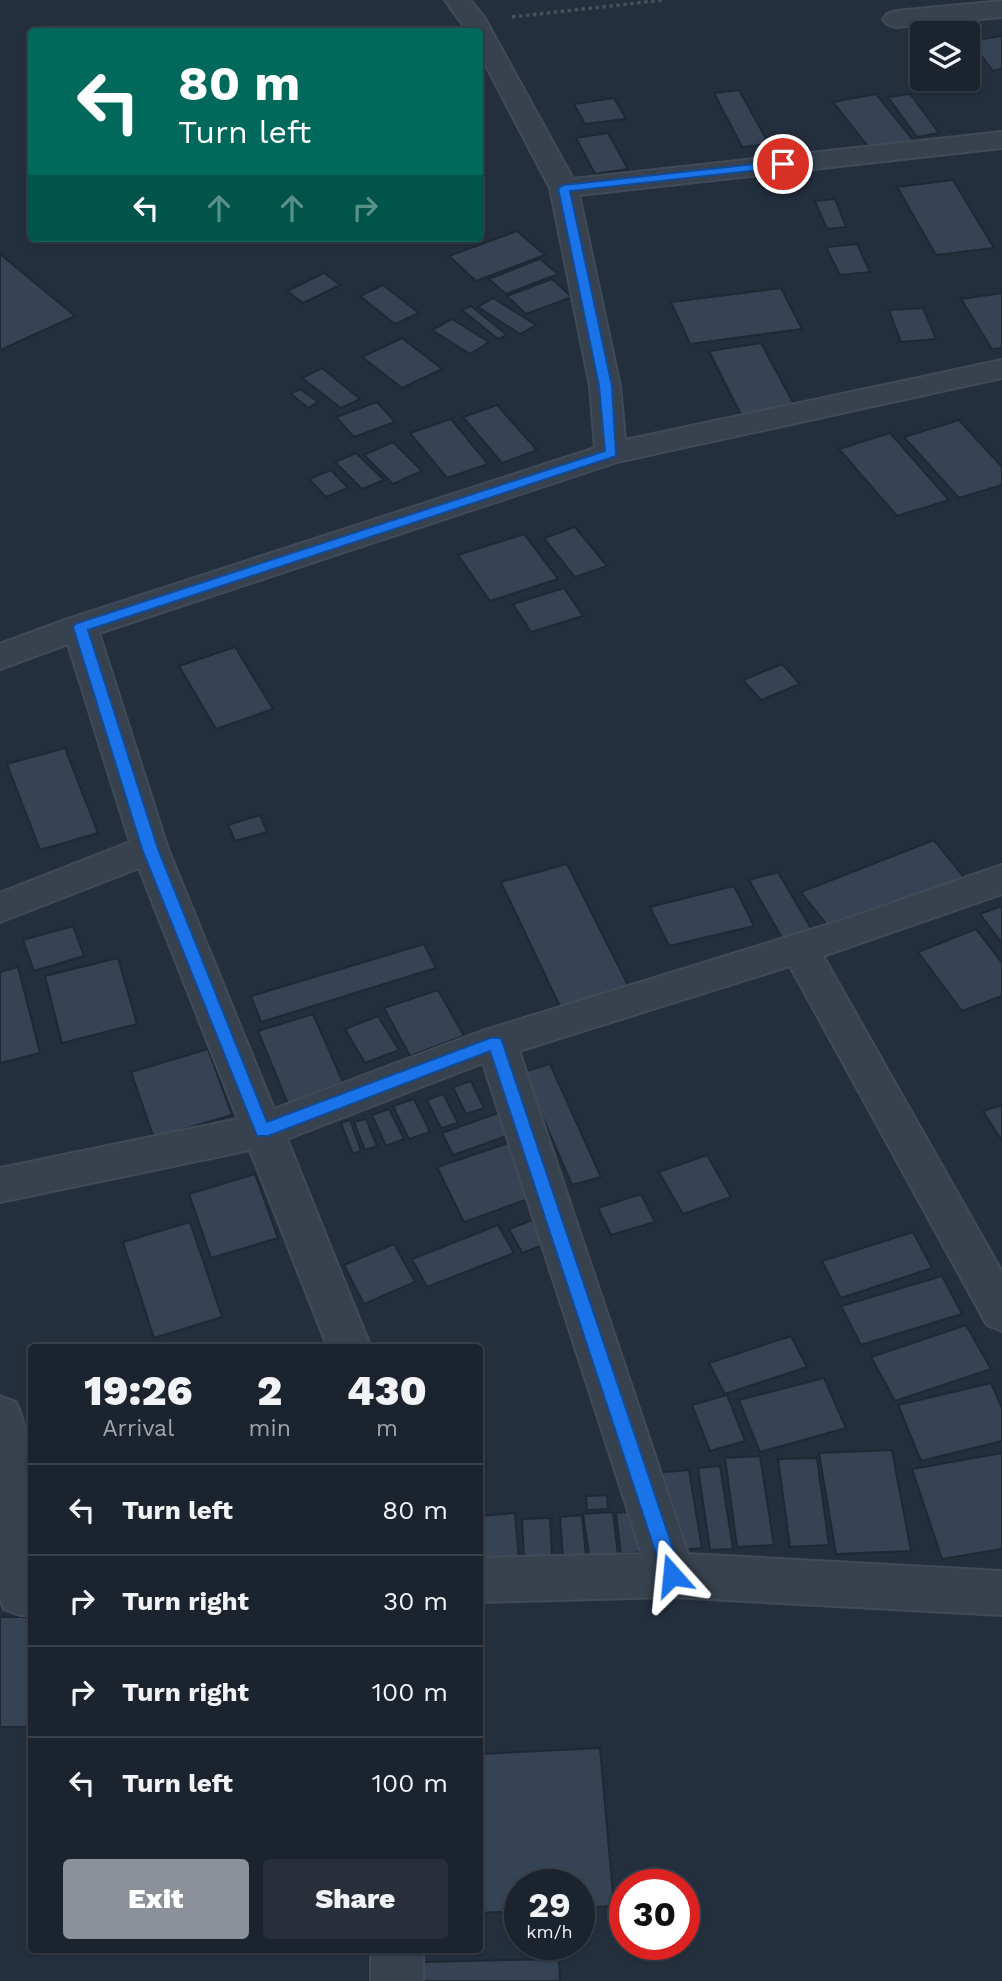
<!DOCTYPE html>
<style>
:root{--surface:#1b232e;--page:#282f3a;--text:#f1f3f6;--muted:#a0a4aa;--line:#39404a;--accent:#8c9099}
body{margin:0;font-family:"Work Sans",sans-serif;background:var(--page);color:var(--text);height:100vh;display:flex;flex-direction:column;font-size:26px;white-space:nowrap}
*{box-sizing:border-box;margin:0}
p{font-size:23px;color:var(--muted)}
.icon{flex:none;width:38px;height:38px;fill:none;stroke:currentColor;stroke-width:2;stroke-linecap:round;stroke-linejoin:round}
.map{position:relative;flex:1;overflow:hidden}
.drawer{position:absolute;left:28px;top:1344px;width:455px;height:609px;display:flex;flex-direction:column;background:var(--surface);border-radius:7px;box-shadow:0 2px 5px #0004,0 0 0 2px var(--line)}
.drawer>*{flex:none}
.guide{position:absolute;left:28px;top:28px;width:455px;height:214px;border-radius:7px;box-shadow:0 2px 5px #0004,0 0 0 2px var(--line);background:#00695c;color:#fff;overflow:hidden}
.buttons{position:absolute;left:910px;top:21px;display:grid;gap:14px}
.buttons a{display:grid;place-items:center;width:70px;height:70px;border-radius:7px;background:var(--surface);box-shadow:0 2px 5px #0004,0 0 0 2px var(--line);font-size:35px}
.speed{position:absolute;left:504px;top:1869px;display:flex;gap:14px;font-size:35px;font-weight:700;text-align:center}
.speed>*{display:grid;place-content:center;width:91px;height:91px;border-radius:50%;background:var(--surface);box-shadow:0 2px 5px #0004,0 0 0 2px var(--line);line-height:1}
.speed small{font-size:18px;font-weight:400}
.speed .limit{border:10px solid #d22;background:#fff;color:#111}
.pin{position:absolute;display:grid;place-items:center;width:60px;height:60px;color:#fff;margin:-30px;border:4px solid #fff;border-radius:50%;box-shadow:0 2px 7px #0007}
.me{position:absolute;width:77px;margin:-38px;rotate:342deg;stroke-linejoin:round;filter:drop-shadow(0 0 5px #0008)}
.turn{display:flex;align-items:center;gap:24px;height:147px;padding:0 35px;font-size:32px}
.turn .icon{width:91px;height:91px;stroke-width:2.5}
.turn b{display:block;font-size:49px;line-height:60px}
.lanes{display:flex;align-items:center;height:66px;padding:0 35px;background:#0003;justify-content:center;gap:35px;direction:ltr}
.lanes .off{opacity:.35}
.eta{display:flex;justify-content:space-evenly;align-items:center;height:119px;text-align:center}
.eta b{font-size:42px;font-weight:800;line-height:49px}
.action{display:flex;gap:14px;margin-top:auto;padding:14px 35px}
.action a{flex:1;height:80px;border-radius:7px;background:var(--accent);color:#fff;font-size:28px;font-weight:800;line-height:80px;text-align:center}
.action a+a{background:var(--page);color:var(--text)}
ul{padding:0;list-style:none}
li{display:flex;align-items:center;gap:21px;height:91px;padding:0 35px;border-top:2px solid var(--line)}
li div{flex:1}
li b{display:block;font-size:26px}
li em{font-style:normal}
.map>svg:first-child{display:block}
.building{fill:#364354;stroke:#1f2835;stroke-width:2}
.lines{fill:none;stroke-linecap:round;stroke-linejoin:round}
.minor-casing{stroke:#414a57;stroke-width:4}
.path{stroke:#3f5557;stroke-width:3.5;stroke-dasharray:3.5 3.5;stroke-linecap:butt}
.minor{fill:#38414e;fill-rule:evenodd}
.route{fill:#1a73e8;stroke:#114b97;stroke-width:2}
</style>
<div class="map">
<svg width="1002" height="1981" viewBox="0 0 1002 1981">
<rect width="100%" height="100%" fill="#242f3e"/>
<g class="building">
<polygon points="1002,36 1002,69 993,71 970,41"/>
<polygon points="739,90 769,144 742,147 714,93"/>
<polygon points="876,94 914,141 870,149 833,102"/>
<polygon points="910,94 939,133 917,137 888,97"/>
<polygon points="614,98 626,119 585,124 574,104"/>
<polygon points="608,133 628,169 595,174 576,138"/>
<polygon points="953,180 994,248 936,255 897,187"/>
<polygon points="835,199 846,227 827,229 815,201"/>
<polygon points="517,231 545,255 476,281 449,256"/>
<polygon points="857,244 870,272 840,275 826,247"/>
<polygon points="0,254 75,316 0,350"/>
<polygon points="540,259 558,274 506,294 489,279"/>
<polygon points="324,273 340,285 303,303 287,291"/>
<polygon points="552,279 572,297 526,314 507,296"/>
<polygon points="383,285 419,313 395,324 360,296"/>
<polygon points="781,288 802,329 690,344 671,302"/>
<polygon points="1002,293 1002,348 992,349 961,299"/>
<polygon points="493,298 536,325 520,334 478,307"/>
<polygon points="471,306 507,335 498,339 462,310"/>
<polygon points="923,308 936,339 901,342 889,310"/>
<polygon points="452,319 489,342 470,354 432,330"/>
<polygon points="402,338 442,369 402,388 362,357"/>
<polygon points="761,343 795,406 741,415 709,351"/>
<polygon points="322,368 360,399 341,408 302,378"/>
<polygon points="300,389 318,402 308,408 291,394"/>
<polygon points="377,402 395,422 354,437 336,417"/>
<polygon points="497,405 537,450 502,463 463,417"/>
<polygon points="451,419 488,464 447,478 410,433"/>
<polygon points="959,420 1002,467 1002,485 959,498 904,437"/>
<polygon points="890,433 949,500 897,516 839,449"/>
<polygon points="393,442 422,471 393,484 364,455"/>
<polygon points="356,453 384,480 362,489 335,462"/>
<polygon points="331,470 348,488 326,497 309,479"/>
<polygon points="575,527 607,566 575,577 544,538"/>
<polygon points="524,534 558,579 490,601 458,555"/>
<polygon points="564,588 583,616 531,632 513,604"/>
<polygon points="235,647 273,709 216,729 179,666"/>
<polygon points="782,664 800,684 761,700 743,680"/>
<polygon points="65,748 98,833 40,850 7,764"/>
<polygon points="260,815 267,832 235,841 228,825"/>
<polygon points="934,840 968,882 834,934 801,892"/>
<polygon points="567,864 635,999 566,1019 501,882"/>
<polygon points="778,872 812,930 782,938 749,880"/>
<polygon points="734,886 754,926 669,946 650,907"/>
<polygon points="1002,906 1002,943 980,914"/>
<polygon points="73,926 84,956 34,971 23,940"/>
<polygon points="976,929 1002,963 1002,996 962,1011 918,952"/>
<polygon points="424,944 436,968 261,1022 251,996"/>
<polygon points="118,958 137,1024 62,1043 45,976"/>
<polygon points="18,967 40,1053 0,1063 0,972"/>
<polygon points="438,990 464,1036 410,1056 384,1008"/>
<polygon points="313,1014 349,1096 292,1114 258,1031"/>
<polygon points="378,1016 399,1050 365,1063 345,1029"/>
<polygon points="208,1049 232,1115 154,1138 131,1072"/>
<polygon points="550,1064 601,1177 572,1185 523,1072"/>
<polygon points="471,1081 484,1108 466,1114 453,1087"/>
<polygon points="443,1094 458,1123 441,1128 427,1100"/>
<polygon points="414,1099 430,1132 409,1139 393,1106"/>
<polygon points="1002,1105 1002,1141 983,1111"/>
<polygon points="389,1109 404,1139 386,1146 372,1115"/>
<polygon points="501,1112 512,1134 453,1155 442,1133"/>
<polygon points="366,1119 377,1146 365,1150 354,1122"/>
<polygon points="350,1120 361,1151 353,1154 341,1123"/>
<polygon points="514,1141 542,1194 464,1222 437,1167"/>
<polygon points="707,1155 731,1197 683,1214 659,1172"/>
<polygon points="255,1174 278,1238 211,1258 189,1194"/>
<polygon points="641,1194 655,1222 611,1235 598,1208"/>
<polygon points="543,1216 556,1240 522,1253 509,1229"/>
<polygon points="190,1222 222,1317 154,1338 123,1242"/>
<polygon points="498,1225 514,1253 427,1287 412,1259"/>
<polygon points="913,1232 932,1268 841,1298 822,1261"/>
<polygon points="394,1244 415,1282 364,1304 344,1265"/>
<polygon points="942,1276 962,1314 861,1345 841,1306"/>
<polygon points="966,1325 991,1369 895,1401 871,1357"/>
<polygon points="791,1336 807,1367 725,1394 709,1363"/>
<polygon points="824,1378 846,1428 760,1452 739,1400"/>
<polygon points="991,1383 1002,1408 1002,1441 921,1461 898,1405"/>
<polygon points="727,1395 745,1441 710,1451 692,1405"/>
<polygon points="892,1450 911,1551 836,1554 819,1453"/>
<polygon points="1002,1453 1002,1549 942,1559 912,1469"/>
<polygon points="760,1456 774,1545 737,1547 725,1458"/>
<polygon points="817,1458 829,1545 790,1547 778,1459"/>
<polygon points="720,1466 733,1549 710,1550 698,1468"/>
<polygon points="689,1470 702,1548 667,1551 654,1473"/>
<polygon points="607,1495 608,1509 587,1510 586,1496"/>
<polygon points="649,1509 655,1551 621,1554 616,1513"/>
<polygon points="613,1512 618,1557 590,1560 583,1514"/>
<polygon points="515,1513 519,1560 480,1562 480,1516"/>
<polygon points="582,1515 586,1556 563,1557 560,1517"/>
<polygon points="550,1518 552,1557 524,1558 522,1519"/>
<rect x="0" y="1617" width="32" height="110"/>
<polygon points="600,1748 614,1906 579,1908 579,1885 520,1885 520,1911 480,1913 480,1754"/>
<polygon points="559,1959 560,1981 423,1981 422,1962"/>
</g>
<g class="lines">
<defs>
<g id="minor">
<polygon points="445,0 470,0 484,17 573,179 1002,132 1002,148 579,195 620,386 625,440 1002,360 1002,378 617,462 99,633 168,849 274,1109 482,1031 849,918 1002,865 1002,894 823,956 1002,1272 1002,1331 987,1325 790,966 519,1051 688,1554 1002,1571 1002,1615 672,1597 480,1602 480,1558 642,1554 483,1063 287,1139 371,1348 328,1348 250,1150 0,1202 0,1168 238,1119 139,868 0,922 0,893 130,842 68,644 0,669 0,644 68,619 595,448 590,386 550,188 480,54 480,32 468,32"/>
<polygon points="1002,1 1002,17 896,27 887,24 883,19 887,14 896,11"/>
<path d="M0,1396L16,1402C39,1453 32,1557 32,1615H21L4,1609L0,1598Z"/>
<rect x="371" y="1950" width="52" height="31"/>
</g>
</defs>
<use href="#minor" class="minor-casing"/>
<polyline class="path" points="512,17 664,0"/>
<use href="#minor" class="minor"/>
</g>
<polygon class="route" points="783,161 789,164 787,167 570,191 612,386 616,456 88,630 158,849 267,1122 490,1038 501,1038 682,1575 679,1582 672,1584 665,1582 663,1575 490,1051 268,1136 257,1136 142,849 73,627 75,624 605,451 599,386 558,188 564,185"/>
</svg>
<div class="buttons">
<a><svg class="icon" aria-label="layers" viewBox="0 0 24 24"><path d="M12 4l9 5-9 5-9-5zM3 14l9 5 9-5"/></svg></a>
</div>
<div class="speed"><div>29<small>km/h</small></div><div class="limit">30</div></div>
<div class="pin" style="left:783px;top:164px;background:#d93025"><svg class="icon" aria-label="arrive" viewBox="0 0 24 24"><path d="M6 21V4h12l-3 4 3 4H6"/></svg></div>
<svg class="me" style="left:672px;top:1575px" viewBox="-20 -20 40 40"><path d="M0-17L14 15 0 8-14 15z" fill="#1a73e8" stroke="#fff" stroke-width="4"/></svg>
<div class="guide">
<div class="turn"><svg class="icon" aria-label="left" viewBox="0 0 24 24"><path d="M17 20v-9H6M10 6l-5 5 5 5"/></svg><div><b>80 m</b>Turn left</div></div>
<div class="lanes"><svg class="icon" aria-label="left" viewBox="0 0 24 24"><path d="M17 20v-9H6M10 6l-5 5 5 5"/></svg><svg class="icon off" aria-label="ahead" viewBox="0 0 24 24"><path d="M12 20V5M6 11l6-6 6 6"/></svg><svg class="icon off" aria-label="ahead" viewBox="0 0 24 24"><path d="M12 20V5M6 11l6-6 6 6"/></svg><svg class="icon off" aria-label="right" viewBox="0 0 24 24"><path d="M7 20v-9h11M14 6l5 5-5 5"/></svg></div>
</div>
<section class="drawer">
<div class="eta">
<div><b>19:26</b><p>Arrival</p></div>
<div><b>2</b><p>min</p></div>
<div><b>430</b><p>m</p></div>
</div>
<ul>
<li><svg class="icon" aria-label="left" viewBox="0 0 24 24"><path d="M17 20v-9H6M10 6l-5 5 5 5"/></svg><div><b>Turn left</b></div><em>80 m</em></li>
<li><svg class="icon" aria-label="right" viewBox="0 0 24 24"><path d="M7 20v-9h11M14 6l5 5-5 5"/></svg><div><b>Turn right</b></div><em>30 m</em></li>
<li><svg class="icon" aria-label="right" viewBox="0 0 24 24"><path d="M7 20v-9h11M14 6l5 5-5 5"/></svg><div><b>Turn right</b></div><em>100 m</em></li>
<li><svg class="icon" aria-label="left" viewBox="0 0 24 24"><path d="M17 20v-9H6M10 6l-5 5 5 5"/></svg><div><b>Turn left</b></div><em>100 m</em></li>
</ul>
<div class="action"><a>Exit</a><a>Share</a></div>
</section>
</div>
